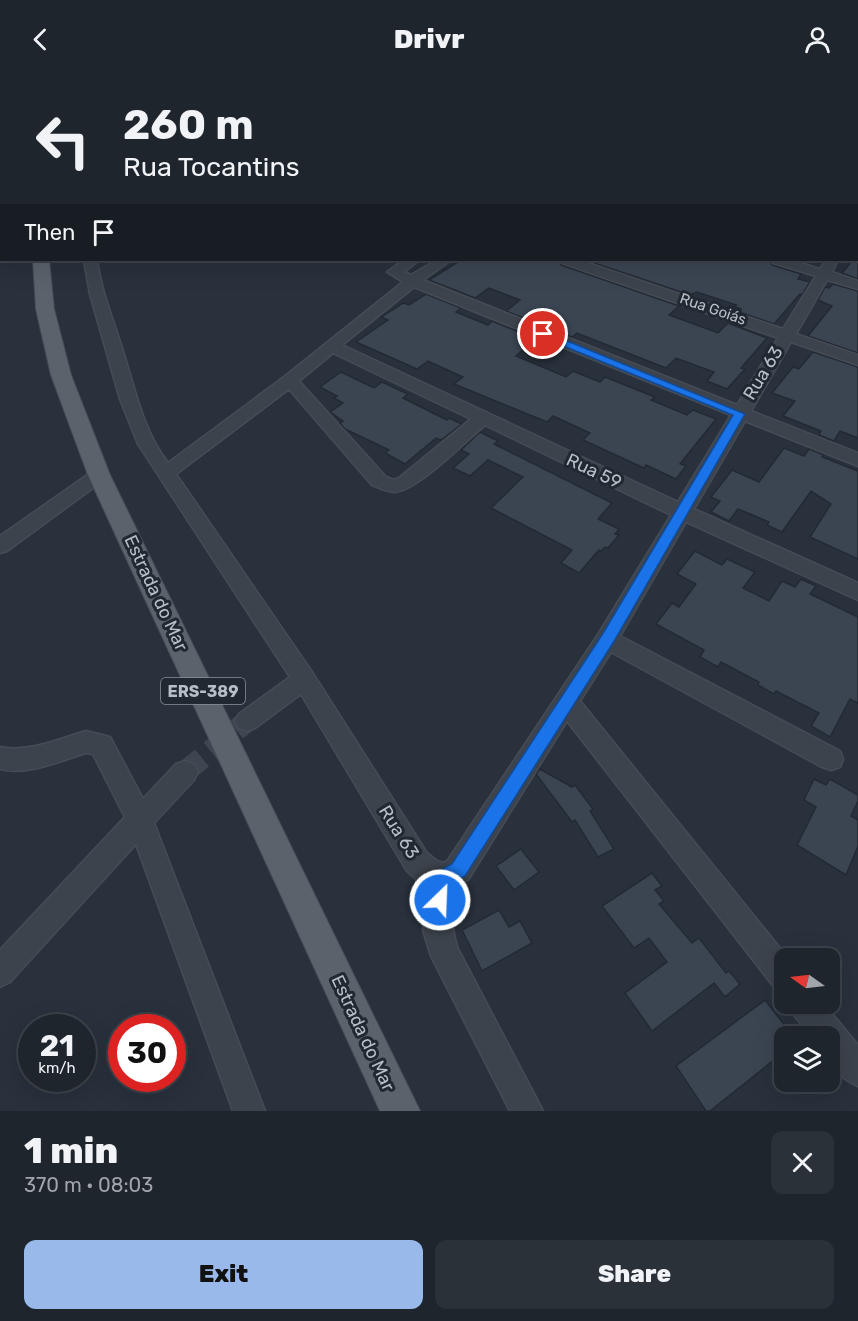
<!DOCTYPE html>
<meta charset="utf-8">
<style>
:root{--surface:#1e252d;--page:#2b3139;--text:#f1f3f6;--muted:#a1a5aa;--line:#3c4249;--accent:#99b9eb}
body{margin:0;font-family:Rubik,sans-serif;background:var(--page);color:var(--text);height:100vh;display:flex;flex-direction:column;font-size:22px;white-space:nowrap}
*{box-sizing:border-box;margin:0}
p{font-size:20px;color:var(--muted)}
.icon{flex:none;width:33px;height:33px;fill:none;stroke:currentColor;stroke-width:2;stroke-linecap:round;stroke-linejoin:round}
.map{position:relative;height:1033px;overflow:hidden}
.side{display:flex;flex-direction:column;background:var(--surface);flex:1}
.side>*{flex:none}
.banner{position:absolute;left:0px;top:0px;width:858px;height:183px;box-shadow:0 6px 24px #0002,0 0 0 2px var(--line);background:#1e252d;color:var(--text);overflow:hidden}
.needle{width:39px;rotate:284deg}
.buttons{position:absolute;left:774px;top:870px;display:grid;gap:12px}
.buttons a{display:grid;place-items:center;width:66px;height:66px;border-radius:12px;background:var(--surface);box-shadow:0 6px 24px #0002,0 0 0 2px var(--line);font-size:30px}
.speed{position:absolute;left:18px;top:936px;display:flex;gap:12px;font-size:30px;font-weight:700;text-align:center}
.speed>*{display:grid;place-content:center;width:78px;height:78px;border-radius:50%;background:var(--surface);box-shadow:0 6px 24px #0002,0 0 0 2px var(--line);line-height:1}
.speed small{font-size:15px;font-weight:400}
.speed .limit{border:9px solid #d22;background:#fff;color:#111}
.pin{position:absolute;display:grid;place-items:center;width:51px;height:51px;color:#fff;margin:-26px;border:3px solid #fff;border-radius:50%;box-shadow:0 2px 6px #0007}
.me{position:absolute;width:66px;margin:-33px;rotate:24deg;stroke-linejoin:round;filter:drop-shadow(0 0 4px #0008)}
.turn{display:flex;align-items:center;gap:21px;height:126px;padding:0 24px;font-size:27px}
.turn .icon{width:78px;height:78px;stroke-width:2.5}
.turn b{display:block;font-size:42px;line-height:51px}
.then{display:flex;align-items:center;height:57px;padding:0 24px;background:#0003;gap:12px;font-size:22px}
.round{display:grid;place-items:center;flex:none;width:63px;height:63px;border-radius:12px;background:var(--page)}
.headline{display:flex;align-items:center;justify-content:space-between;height:102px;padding:0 24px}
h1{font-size:36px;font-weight:800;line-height:45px}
.cta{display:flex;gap:12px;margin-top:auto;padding:12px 24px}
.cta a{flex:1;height:69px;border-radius:12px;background:var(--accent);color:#111;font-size:24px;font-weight:800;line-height:69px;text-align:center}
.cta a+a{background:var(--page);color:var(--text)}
header{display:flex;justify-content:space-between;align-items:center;height:78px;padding:0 24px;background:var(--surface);font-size:27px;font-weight:800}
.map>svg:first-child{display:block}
.building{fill:#3b4552;stroke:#232a34;stroke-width:1.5}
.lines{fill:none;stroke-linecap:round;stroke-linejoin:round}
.minor-tunnel{stroke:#3e4651;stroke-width:22;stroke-dasharray:22 11;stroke-linecap:butt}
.minor-casing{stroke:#454c56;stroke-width:3}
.major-casing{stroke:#454c56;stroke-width:2}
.minor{fill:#3c434c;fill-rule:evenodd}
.major{fill:#5a626c;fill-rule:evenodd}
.route{fill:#1a73e8;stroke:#114b97;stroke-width:1.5}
.labels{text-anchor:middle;stroke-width:6;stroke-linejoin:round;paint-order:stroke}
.far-street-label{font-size:15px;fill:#b8bec7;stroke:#212832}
.shield{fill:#212832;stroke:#8b919a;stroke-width:1.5}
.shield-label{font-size:16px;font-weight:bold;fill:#b8bec7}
.street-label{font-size:18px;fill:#b8bec7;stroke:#212832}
</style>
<header><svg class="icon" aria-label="back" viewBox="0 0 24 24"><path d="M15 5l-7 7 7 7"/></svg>Drivr<svg class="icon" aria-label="person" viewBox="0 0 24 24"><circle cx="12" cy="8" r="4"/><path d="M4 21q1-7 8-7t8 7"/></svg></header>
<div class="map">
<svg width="858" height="1033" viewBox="0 0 858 1033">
<rect width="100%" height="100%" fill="#28313c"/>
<g class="building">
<polygon points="858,176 858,201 842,195 853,182 856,182"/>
<polygon points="461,182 559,182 561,187 679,228 669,237 718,255 728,245 767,260 741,290 745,291 727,311 707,303 714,294 676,280 666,290 577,255 572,259 506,233 520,222 489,210 475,220 429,202"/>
<polygon points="585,182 770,182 772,187 801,196 798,201 810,204 802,217 800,216 774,246 739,234 741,231 734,228 736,227 697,214 690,217"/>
<polygon points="833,206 858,213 858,275 808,258 832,228 818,222 825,209 829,210"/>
<polygon points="426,216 461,230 456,234 488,247 492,243 536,261 516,278 566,299 573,293 600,304 605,299 655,319 651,322 687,337 693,332 716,341 680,386 686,388 676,401 646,387 644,390 583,362 590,355 553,338 547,344 454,306 463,299 428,283 417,291 356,264 388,242 381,239 403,225 409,227"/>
<polygon points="813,274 858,289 858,360 840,353 834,363 819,357 821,353 783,338 795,323 772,315 793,289 799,291"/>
<polygon points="341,294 374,310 382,304 408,316 403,320 447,342 449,340 462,346 441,362 436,360 405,386 385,375 389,372 345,351 340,345 343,343 330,334 343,325 334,320 337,318 320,309"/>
<polygon points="480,354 498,363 494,366 612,425 598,441 619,451 615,456 619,457 608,470 605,469 601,473 599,472 579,495 561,485 572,472 491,430 523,399 488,382 470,398 453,390 469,376 461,372"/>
<polygon points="784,370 804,378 809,371 824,377 822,379 858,393 858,481 810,459 831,426 811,413 782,454 767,447 769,444 738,431 729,443 711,434 720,423 711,419 732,392 759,404"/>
<polygon points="695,473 722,487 727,481 755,494 743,510 769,523 782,503 795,509 801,501 816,508 810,516 858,539 858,625 850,621 830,659 811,648 819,635 776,613 774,616 758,607 759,604 721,584 718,589 700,579 704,572 656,546 672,525 679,529 696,506 677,496"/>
<polygon points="540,691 572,709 575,707 593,731 590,733 614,771 598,779 575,742 572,744 536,696"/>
<polygon points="814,701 826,707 830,701 858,717 858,723 851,738 858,742 858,768 846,797 797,767 816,729 804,722"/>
<polygon points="521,771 539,794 514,812 496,788"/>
<polygon points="652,795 662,808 655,812 664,823 659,826 692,865 699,860 726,895 729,893 740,906 725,919 714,905 652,953 625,915 667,884 649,860 634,870 602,828"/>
<polygon points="499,832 509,849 520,843 532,865 482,893 462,852"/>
<polygon points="765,922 793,958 784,958 784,974 710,1033 706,1033 676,988"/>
</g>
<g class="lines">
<polyline class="minor-tunnel" points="185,694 247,643"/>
<defs>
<g id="minor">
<rect x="101" y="0" width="10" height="2"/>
<rect x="213" y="0" width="10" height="2"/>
<polygon points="353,0 367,0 368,2 354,2"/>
<polygon points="475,0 489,0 490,2 476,2"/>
<polygon points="504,0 514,0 503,2"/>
<polygon points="529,0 544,0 545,2 530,2"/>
<polygon points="631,0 646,0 647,2 632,2"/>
<polygon points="698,0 708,0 697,2"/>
<polygon points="725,0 736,0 724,2"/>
<polygon points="833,0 848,0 849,2 834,2"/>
<rect x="856" y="35" width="2" height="6"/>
<rect x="856" y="73" width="2" height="6"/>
<polygon points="858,134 858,144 856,145 856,135"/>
<path d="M84,182H97C101,213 113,241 122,270C135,310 142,351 168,385L284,299L403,204L387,194L404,182H419L404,194L411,197L437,182H451L423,202L737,327L778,260L562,185L561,182H579L783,251L816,198L773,185L772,182H790L820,191L826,182H838L832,194L858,203V211L827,202L796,256L858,277V287L791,264L751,333L858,375V388L745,343L694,431L858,505V522L686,444L620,558L840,673L843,681L840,689L831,692L822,689L611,574L580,623L788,880H784V914L774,909L567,643L468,802L457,807C453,834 449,844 458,871L543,1033H510L431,878L423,852L429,808L420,805L407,793L301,616L255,650L247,653L239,650L235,643L239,636L290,599L138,366L120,321L90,216ZM414,209L731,337L678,424L342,267ZM333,275L471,341L399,400L394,402L386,399L299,303ZM289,311L372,407C379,410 388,414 395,414C419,411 465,364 485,347L671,437L599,555L448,782L444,785L437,783L427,775L312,594L176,396Z"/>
<polygon points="99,391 105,393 108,397 105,401 7,473 0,475 0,458 93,393"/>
<path d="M86,653L110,659L143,721L176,686L185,683L194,686L198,694L194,702L154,745L265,1033H233L136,766L10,904L0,909V872L125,739L93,676L86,675C59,683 28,698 0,691V669C28,675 59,661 86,653Z"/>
<path d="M790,926H824L858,967V1008C833,998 830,983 830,958H811L794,937Z"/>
</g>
<g id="major">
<polygon points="79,0 91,0 79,2"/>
<polygon points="33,182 49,182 54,231 71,297 110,397 420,1033 380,1033 88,397 51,297 36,231"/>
</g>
</defs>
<use href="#minor" class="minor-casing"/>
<use href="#major" class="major-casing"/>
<use href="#minor" class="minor"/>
<use href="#major" class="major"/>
</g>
<polygon class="route" points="543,253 745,336 613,565 465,798 453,805 446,828 440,831 434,828 431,822 439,793 452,786 602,557 733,337 539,258 538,256"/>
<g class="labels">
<g class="far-street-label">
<text transform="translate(713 231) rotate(19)" y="5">Rua Goiás</text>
</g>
<rect class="shield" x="161" y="600" width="84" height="26" rx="4.5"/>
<g class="shield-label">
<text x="203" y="619">ERS-389</text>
</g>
<g class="street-label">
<text transform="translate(763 295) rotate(-59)" y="6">Rua 63</text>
<text transform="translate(594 393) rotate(25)" y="6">Rua 59</text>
<text transform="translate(156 515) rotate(65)" y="6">Estrada do Mar</text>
<text transform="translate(399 754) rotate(58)" y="6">Rua 63</text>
<text transform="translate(363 955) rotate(65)" y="6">Estrada do Mar</text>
</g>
</g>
</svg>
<div class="buttons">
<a><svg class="needle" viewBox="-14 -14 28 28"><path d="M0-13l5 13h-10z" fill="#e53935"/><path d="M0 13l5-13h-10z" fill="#a1a5aa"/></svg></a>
<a><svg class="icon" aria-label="layers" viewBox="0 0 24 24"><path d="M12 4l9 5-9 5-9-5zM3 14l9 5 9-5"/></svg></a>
</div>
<div class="speed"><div>21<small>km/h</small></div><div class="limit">30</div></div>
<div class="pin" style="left:543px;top:256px;background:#d93025"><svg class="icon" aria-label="arrive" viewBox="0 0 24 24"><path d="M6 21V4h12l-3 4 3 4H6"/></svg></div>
<svg class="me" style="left:440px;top:822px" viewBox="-20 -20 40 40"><circle r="17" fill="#1a73e8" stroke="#fff" stroke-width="3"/><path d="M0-11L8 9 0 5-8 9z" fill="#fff"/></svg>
<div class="banner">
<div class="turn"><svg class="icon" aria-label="left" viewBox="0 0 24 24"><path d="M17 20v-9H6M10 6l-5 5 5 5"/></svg><div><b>260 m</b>Rua Tocantins</div></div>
<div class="then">Then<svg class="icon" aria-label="arrive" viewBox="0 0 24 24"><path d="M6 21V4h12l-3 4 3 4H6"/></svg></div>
</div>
</div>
<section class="side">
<div class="headline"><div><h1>1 min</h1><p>370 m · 08:03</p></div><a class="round"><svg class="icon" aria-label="close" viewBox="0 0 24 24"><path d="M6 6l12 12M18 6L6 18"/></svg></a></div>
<div class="cta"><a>Exit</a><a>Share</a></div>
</section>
